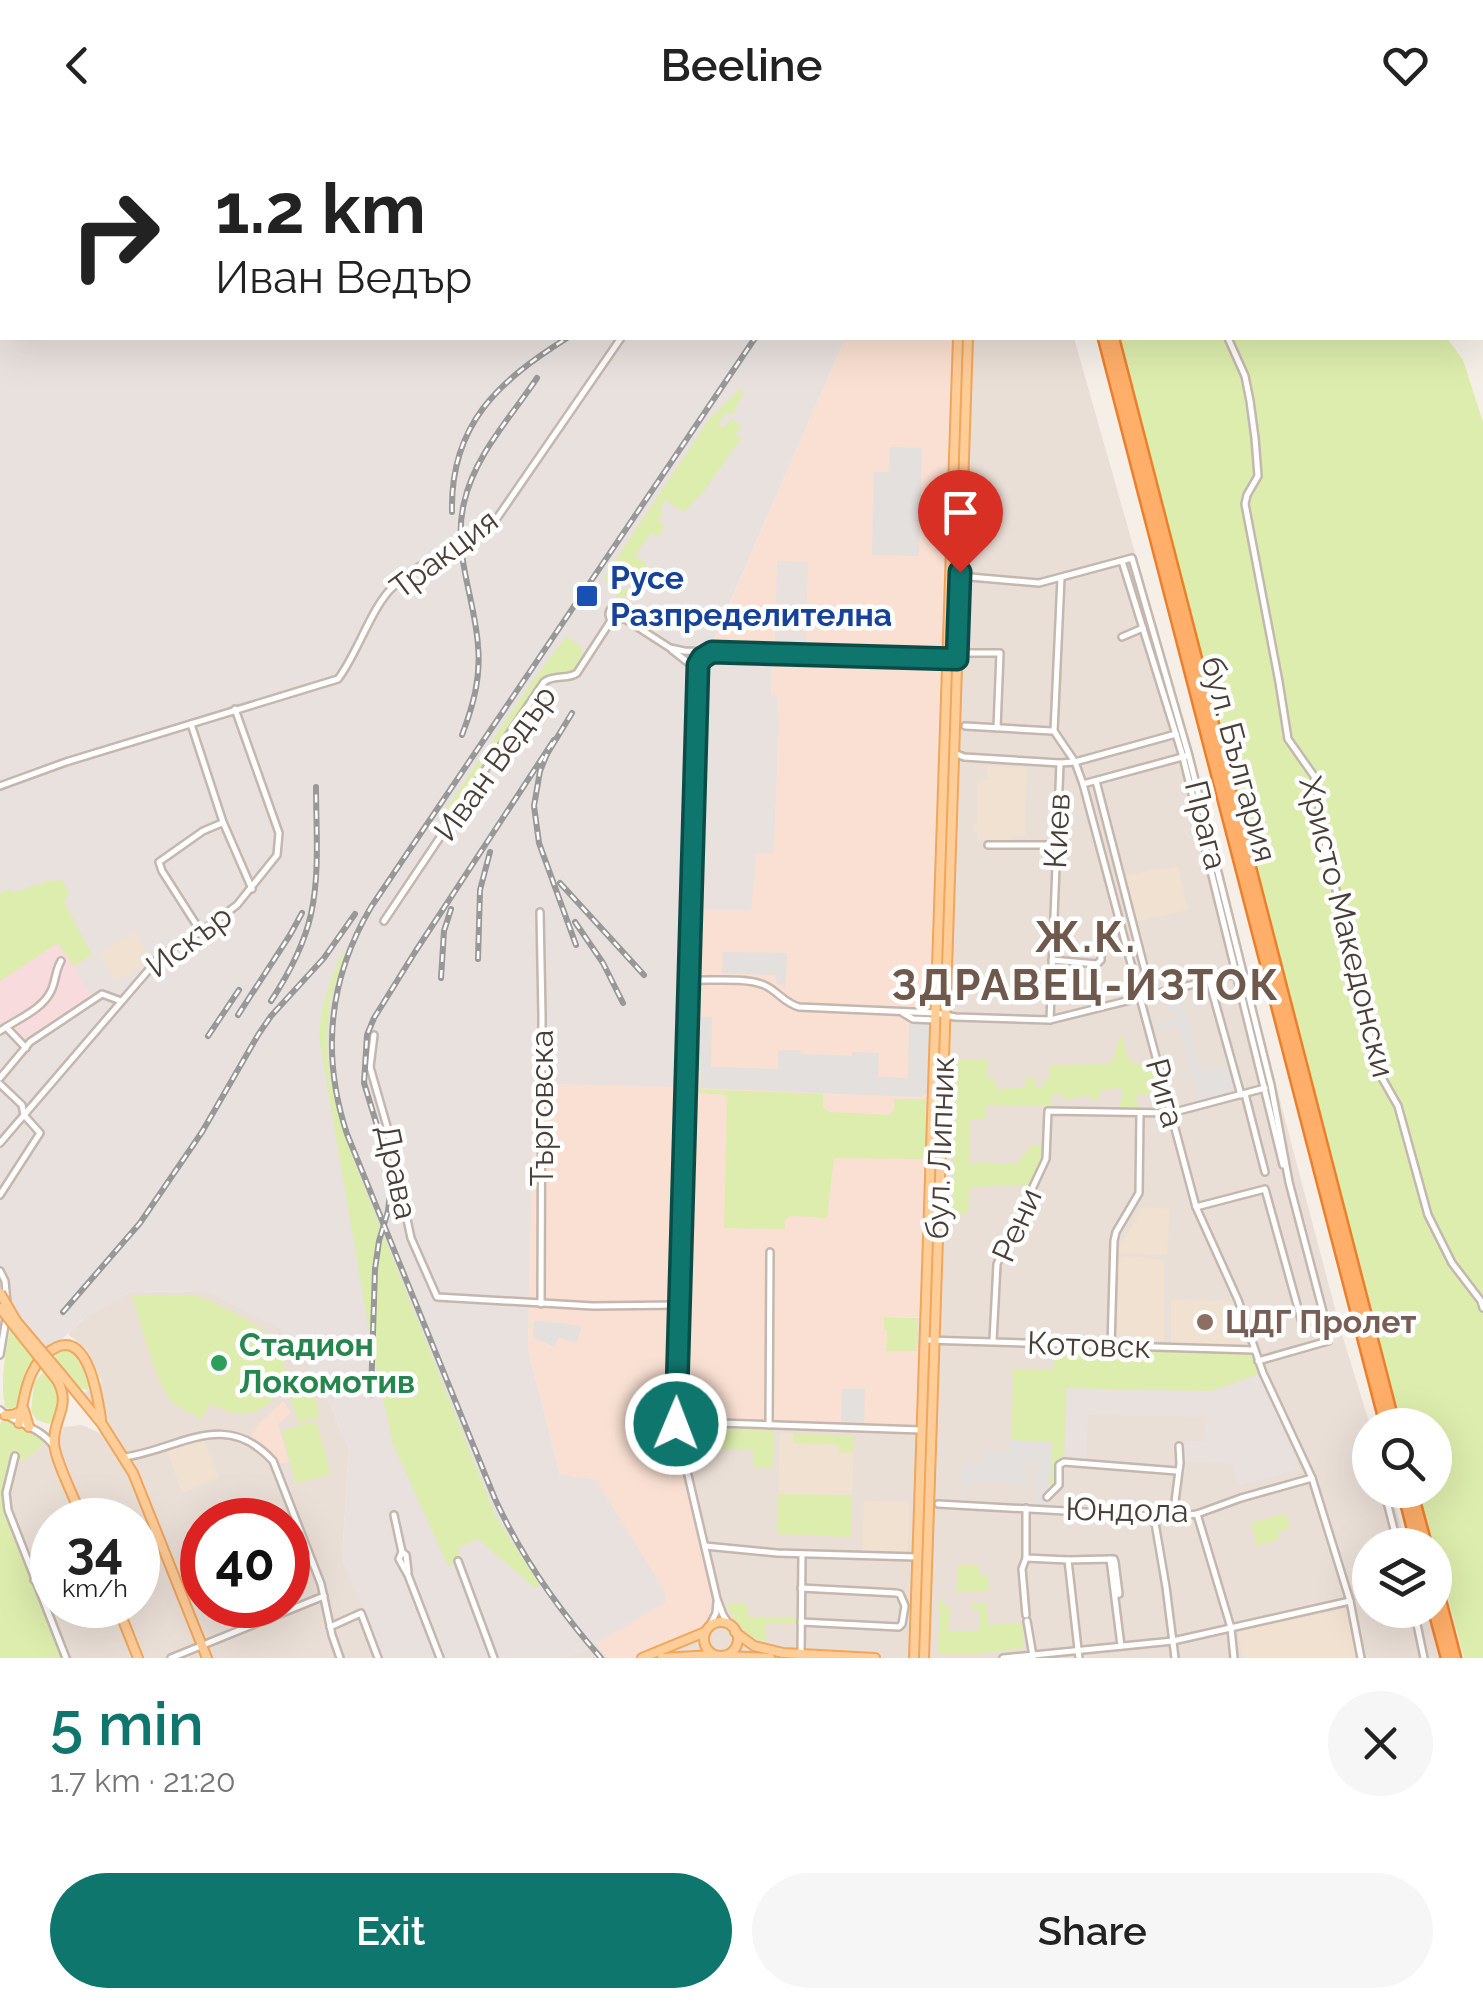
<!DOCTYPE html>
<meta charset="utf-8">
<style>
:root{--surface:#fff;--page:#f6f6f6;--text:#222;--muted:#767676;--accent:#0f766e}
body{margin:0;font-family:Raleway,sans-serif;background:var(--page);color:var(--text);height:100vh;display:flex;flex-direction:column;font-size:38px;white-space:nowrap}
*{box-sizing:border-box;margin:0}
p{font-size:32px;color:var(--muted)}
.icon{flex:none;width:55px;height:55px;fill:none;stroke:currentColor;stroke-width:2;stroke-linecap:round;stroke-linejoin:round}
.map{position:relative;height:1528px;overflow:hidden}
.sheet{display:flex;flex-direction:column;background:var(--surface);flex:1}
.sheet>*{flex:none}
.banner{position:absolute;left:0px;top:0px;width:1485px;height:210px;box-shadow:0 10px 40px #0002;background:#fff;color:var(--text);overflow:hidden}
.tools{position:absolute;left:1352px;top:1278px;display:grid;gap:20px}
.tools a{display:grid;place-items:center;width:100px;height:100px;border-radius:50%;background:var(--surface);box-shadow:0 10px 40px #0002;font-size:50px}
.speed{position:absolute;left:30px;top:1368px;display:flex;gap:20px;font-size:50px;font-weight:700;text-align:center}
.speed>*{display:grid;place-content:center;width:130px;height:130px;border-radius:50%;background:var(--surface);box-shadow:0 10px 40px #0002;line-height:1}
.speed small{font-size:25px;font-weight:400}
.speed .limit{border:15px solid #d22;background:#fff;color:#111}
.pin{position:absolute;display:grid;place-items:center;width:85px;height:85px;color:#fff;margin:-102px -42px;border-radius:50% 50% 50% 0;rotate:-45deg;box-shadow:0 0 10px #0007}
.pin .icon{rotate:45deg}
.me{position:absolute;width:110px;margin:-55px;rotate:1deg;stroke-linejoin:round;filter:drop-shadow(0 0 8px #0008)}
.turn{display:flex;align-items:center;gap:35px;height:210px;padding:0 50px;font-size:45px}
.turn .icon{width:130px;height:130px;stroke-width:2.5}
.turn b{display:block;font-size:70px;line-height:85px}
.round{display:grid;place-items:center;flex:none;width:105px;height:105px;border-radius:52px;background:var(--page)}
.head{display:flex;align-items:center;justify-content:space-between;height:170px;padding:0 50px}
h1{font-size:60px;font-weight:600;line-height:75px;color:var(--accent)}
.primary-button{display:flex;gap:20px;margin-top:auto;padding:20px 50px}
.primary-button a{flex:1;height:115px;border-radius:60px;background:var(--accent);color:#fff;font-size:40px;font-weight:600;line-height:115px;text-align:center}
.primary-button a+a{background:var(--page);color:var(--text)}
header{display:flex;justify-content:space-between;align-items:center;height:130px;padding:0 50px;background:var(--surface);font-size:45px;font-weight:600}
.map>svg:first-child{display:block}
.residential{fill:#eadfd6;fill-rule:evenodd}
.commercial{fill:#f9e0d2}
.industrial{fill:#e8e1dd}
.education{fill:#f0e1d1}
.medical{fill:#f7dbdd}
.green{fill:#ddedad}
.parking{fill:#e3e0dd}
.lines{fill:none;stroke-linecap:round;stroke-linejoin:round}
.minor-casing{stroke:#c5b7ad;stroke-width:10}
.major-casing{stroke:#efa65d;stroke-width:12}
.highway-casing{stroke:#ec7f2c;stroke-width:15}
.minor{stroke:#fff;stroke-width:5}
.major{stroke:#ffcd98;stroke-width:8}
.highway{stroke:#ffaf6a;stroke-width:10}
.rail-casing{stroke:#989898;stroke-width:6}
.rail{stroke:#fff;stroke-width:2.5;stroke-dasharray:8;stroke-linecap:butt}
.major-bridge-casing{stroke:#efa65d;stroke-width:12;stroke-linecap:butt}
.major-bridge{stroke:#ffcd98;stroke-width:8}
.route-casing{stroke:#0a4d48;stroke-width:25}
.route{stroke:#0f766e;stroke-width:18}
.transit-dot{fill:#1a4fb4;stroke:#fff;stroke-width:4}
.education-dot{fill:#8d6e63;stroke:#fff;stroke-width:4}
.leisure-dot{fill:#2e9e5b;stroke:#fff;stroke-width:4}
.labels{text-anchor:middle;stroke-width:9;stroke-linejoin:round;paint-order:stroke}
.street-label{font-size:32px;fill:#4a3e36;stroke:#fff}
.transit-label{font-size:32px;font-weight:bold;fill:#164399;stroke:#fff;text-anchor:start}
.education-label{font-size:32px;font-weight:bold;fill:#785e54;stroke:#fff;text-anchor:start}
.leisure-label{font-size:32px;font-weight:bold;fill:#27864d;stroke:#fff;text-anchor:start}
.district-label{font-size:42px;font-weight:bold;letter-spacing:2.5px;fill:#6e594c;stroke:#fff}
</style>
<header><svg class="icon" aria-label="back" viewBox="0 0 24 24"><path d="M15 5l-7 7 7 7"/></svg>Beeline<svg class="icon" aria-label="heart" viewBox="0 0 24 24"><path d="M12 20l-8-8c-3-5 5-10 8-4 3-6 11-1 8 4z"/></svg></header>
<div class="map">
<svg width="1483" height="1528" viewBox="0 0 1483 1528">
<rect width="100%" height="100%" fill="#f5efe8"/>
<g class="residential">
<polygon points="965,208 1074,208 1134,419 1341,1201 1370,1295 1370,1360 1390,1360 1407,1415 1370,1415 1370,1480 1426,1480 1441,1528 564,1528 585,1520 666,1471 711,1461 680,1336 676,1294 927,1301 929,1222 916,1221 918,1188 931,1187 959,320"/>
<path d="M207,1161L287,1202L323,1257L349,1319L342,1427L383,1528H67L4,1364L7,1338L30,1326L49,1310L59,1312L63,1297L82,1295L104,1305L80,1265L102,1252L87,1220L68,1204L87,1185L130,1162ZM52,1390H138V1475H52ZM202,1390H288V1475H202Z"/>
</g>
<g class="commercial">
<polygon points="845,208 965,208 959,320 931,1188 885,1187 884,1198 887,1199 886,1221 929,1221 927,1302 676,1295 680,1336 713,1467 712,1482 702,1501 633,1528 607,1528 596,1514 666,1472 560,1345 528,1220 534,956 549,954 683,956 684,845 690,780 756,723 774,722 779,592 778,567 771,566 772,525 712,522 710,519"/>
<polygon points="283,1271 291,1283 278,1294 289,1332 281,1334 278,1328 251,1306 260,1293"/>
</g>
<g class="industrial">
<polygon points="0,0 642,0 651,2 2,2 2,208 845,208 710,518 712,522 772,525 771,565 778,566 779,592 774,723 756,724 751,780 690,780 684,845 683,957 549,954 534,956 528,1220 560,1345 596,1350 664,1460 666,1471 585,1520 564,1528 382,1528 342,1427 349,1319 323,1257 286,1202 207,1161 130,1162 87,1185 59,1212 38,1229 3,1184 0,1200"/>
<polygon points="777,431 808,432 806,518 775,517"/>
<polygon points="1261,1243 1300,1339 1239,1356 1232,1334 1184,1332 1185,1311 1205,1311 1204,1287 1088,1285 1086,1333 1064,1332 1066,1257 1211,1261"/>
</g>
<g class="education">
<polygon points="988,636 1027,638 1025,706 1011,706 1011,711 978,710 978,703 974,703 974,694 977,693 978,650 987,650"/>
<polygon points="1178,736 1188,780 1136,792 1126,745"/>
<polygon points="134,801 152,829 116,852 99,824"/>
<polygon points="1143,1077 1170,1079 1167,1125 1118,1123 1118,1119"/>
<polygon points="1131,1126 1164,1130 1164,1211 1117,1208 1118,1128"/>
<polygon points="1171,1169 1234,1171 1246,1217 1171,1214"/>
<polygon points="780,1303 854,1306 851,1407 777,1404"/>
<polygon points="203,1309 220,1348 182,1363 166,1319 188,1311"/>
<polygon points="864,1371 909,1372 908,1423 862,1422"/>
<polygon points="1347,1479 1356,1528 1243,1528 1238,1501"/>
</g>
<polygon class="medical" points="0,770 59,812 93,867 35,905 23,916 6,897 0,898"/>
<g class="green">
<polygon points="0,0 288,0 287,2 2,2 2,71 0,69"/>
<polygon points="1063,0 1326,0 1328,2 1063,2"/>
<polygon points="1115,208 1447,208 1463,230 1483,292 1483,1528 1464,1528 1419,1360 1435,1360 1435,1295 1402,1295"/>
<polygon points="740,259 744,262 732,285 726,282 718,294 724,298 731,289 742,296 735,304 741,308 704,361 684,382 665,370 660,379 663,383 658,391 665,396 658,407 651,403 635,426 647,435 635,453 629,454 622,449 619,454 628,461 624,467 617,466 607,458 610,454 603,449 710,288"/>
<polygon points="566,507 580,516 584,528 575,542 550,545 542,551 449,689 442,685 532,552"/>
<polygon points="62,749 69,765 64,771 92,825 74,836 58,813 0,851 0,763 11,759 13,763 50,750 52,752"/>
<path d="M343,821L345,823L330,871L327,911L330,949L355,1034L496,1387L540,1455L535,1458L478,1409L458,1418L461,1430L448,1436L393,1314L371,1213L320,913C318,880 330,851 343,821Z"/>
<path d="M1120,906H1123C1128,927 1126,939 1152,933L1165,980L1155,981L1151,963L1136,966L1139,981L1119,979L1123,961L1120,958L1100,960L1098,970H1091L1089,965L1064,970L1063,964L1052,965V976L986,975V989L970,990L969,1033L1017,1034L1031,1015H1046L1030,1055L970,1057L968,1084H952L957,930H988L987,949H996V959L1026,958V948L1035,947V957H1044V949H1049V935L1111,934Z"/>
<polygon points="694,957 698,959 823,964 823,977 829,982 889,985 894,979 894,969 926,969 925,1029 834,1028 827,1088 791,1086 785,1090 785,1099 724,1098 727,965 697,963 695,967 691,962"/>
<path d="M193,1165C215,1171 267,1197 279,1217C294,1242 277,1280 247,1283C233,1285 222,1279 210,1274L201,1289C193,1284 180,1279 173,1273C158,1259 139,1188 132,1166Z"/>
<polygon points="884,1187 918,1188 916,1221 886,1221 887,1200 884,1199"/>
<path d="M11,1195L37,1230L26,1246L21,1276L12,1280L5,1277C0,1251 5,1222 11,1195Z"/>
<polygon points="63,1219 74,1224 91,1252 88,1260 81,1259 53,1228"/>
<polygon points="1053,1219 1249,1223 1261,1243 1211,1261 1066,1258 1064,1332 1059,1335 1059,1355 1050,1355 1051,1318 1011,1322 1013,1243 1009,1240 1053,1240"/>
<polygon points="44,1241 59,1261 56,1286 49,1294 37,1290 31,1282 34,1253"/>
<polygon points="309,1251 320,1286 299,1293 287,1258"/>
<polygon points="4,1287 49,1310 30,1326 8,1338 4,1363 11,1401 61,1528 0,1528 0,1294"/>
<polygon points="316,1291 331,1344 296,1354 282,1301"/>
<polygon points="688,1297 774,1301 773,1338 753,1337 753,1321 751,1320 717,1320 714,1309 690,1307"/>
<polygon points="794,1303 854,1306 853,1323 839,1322 839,1315 794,1313"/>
<polygon points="778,1364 852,1365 851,1407 777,1404"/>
<polygon points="1286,1383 1290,1398 1278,1402 1279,1409 1257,1416 1251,1393"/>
<polygon points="958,1436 979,1436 981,1446 988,1446 989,1461 961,1461 959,1464 956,1462"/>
<polygon points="940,1470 944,1471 945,1477 951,1478 948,1501 979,1501 980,1481 974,1480 971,1473 987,1473 988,1495 1022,1493 1024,1518 982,1523 938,1523"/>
<path d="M726,1474H747L748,1487L800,1488V1493L766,1494L765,1513C745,1505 736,1493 726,1474Z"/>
</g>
<g class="parking">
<polygon points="890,317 922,318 919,426 872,425 874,342 889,342"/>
<polygon points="723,822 787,823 785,860 782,854 779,855 776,852 776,845 722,843"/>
<polygon points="1181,865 1202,943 1232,935 1240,963 1200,974 1179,896 1159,901 1158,894 1175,889 1173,880 1168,881 1167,869"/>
<polygon points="700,887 712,887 711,937 778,939 778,920 800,920 801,924 852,926 853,922 879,923 878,947 908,948 909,894 930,893 929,961 921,967 700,958 701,941 698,940"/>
<polygon points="534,1191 561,1193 582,1197 576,1213 559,1207 554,1217 533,1207"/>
<polygon points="842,1259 865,1259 864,1293 841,1292"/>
<polygon points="1010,1310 1052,1312 1049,1379 1034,1378 1036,1331 1027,1331 1027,1354 967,1352 966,1363 961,1363 962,1334 985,1334 986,1322 1009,1322"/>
</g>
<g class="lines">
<defs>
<g id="minor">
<polyline points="1126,0 1128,2"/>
<polyline points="1072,2 1073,0"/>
<polyline points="1228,208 1245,246 1250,271 1255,308 1258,346 1247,365 1245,374 1279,552 1288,609 1314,646 1324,708 1378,941 1398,976 1428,1085 1452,1133 1481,1171 1483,1178"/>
<polyline points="1122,431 1183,627 1283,1035"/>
<polyline points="970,447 1039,453 1132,428 1189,626 1271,955 1289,1052 1327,1197 1328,1211 1258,1231"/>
<polyline points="1061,448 1054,601 1075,632 1083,654 1196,1077 1238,1170 1263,1243 1312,1348 1350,1471 1361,1528"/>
<circle cx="616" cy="484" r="7"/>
<polyline points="622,487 670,518 684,521 947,529 957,529 967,523 1000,523 997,598"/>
<polyline points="1122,507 1143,498"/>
<polyline points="672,520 690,534 696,543"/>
<polyline points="712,522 700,530 696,546 676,1294 717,1469 723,1485 731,1497"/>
<polyline points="191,594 223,692 252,759"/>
<polyline points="965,596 1052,601"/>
<polyline points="954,623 964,627 1060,633 1075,632 1176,604"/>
<polyline points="1096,651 1151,864"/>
<polyline points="1083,654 1186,626"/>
<path d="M0,656L66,632L338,549C358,523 372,475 394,456C423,429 461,417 493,394L621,208"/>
<polyline points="988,715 1056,715"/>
<polyline points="540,782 542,885 541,1174"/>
<path d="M384,791L544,552C555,544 568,550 577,543L612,489"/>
<polyline points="201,802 162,741 159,732 203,701 222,693"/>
<polyline points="1052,830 1097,834 1101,830 1101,819"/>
<path d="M688,850C709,851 745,847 764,855C778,861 784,873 799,877L936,883L955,887L1050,890L1235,844"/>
<polyline points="1209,850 1241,965"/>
<polyline points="903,883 913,889 935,890"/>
<polyline points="1050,890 1060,633"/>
<polyline points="6,897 26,918"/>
<path d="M0,901C17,889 42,880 51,861C56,851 55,841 61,831"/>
<polyline points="374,905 370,937 388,1000 411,1108 437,1167 593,1176 679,1175"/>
<polyline points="0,948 30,912 102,864 121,871"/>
<polyline points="0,954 22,975 24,985 40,1003 0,1065"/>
<polyline points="1245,964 1265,1042"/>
<polyline points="0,1013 158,829 178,814 201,802 237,775 277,725 279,703 235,579"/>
<polyline points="1196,1077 1265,1059 1304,1200 1327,1197"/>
<polyline points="0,1141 5,1151 7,1173"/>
<polyline points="925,1210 1254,1220"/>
<polyline points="993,1211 997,1134 1046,1029 1048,981 1171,983 1265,958"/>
<polyline points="1111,1216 1114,1111 1116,1102 1139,1063 1140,983"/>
<polyline points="0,1225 6,1189"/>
<path d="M0,1280C16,1295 39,1296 53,1315"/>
<polyline points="676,1294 689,1292 921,1300"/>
<polyline points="769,1295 770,1122"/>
<polyline points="15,1326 6,1363 8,1380 66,1528"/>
<path d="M125,1327C180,1319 225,1278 273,1331L321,1454L332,1505L340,1528"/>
<polyline points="1384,1360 1398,1415"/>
<polyline points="1047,1367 1059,1355 1059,1335 1064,1332 1177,1341"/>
<polyline points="938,1374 1173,1387 1197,1384 1241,1368 1312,1348"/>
<polyline points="1197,1384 1231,1498 1234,1528"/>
<polyline points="394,1385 402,1422 399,1429 408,1445 440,1528"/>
<polyline points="1154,1387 1166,1457 1175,1528"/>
<polyline points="1173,1387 1180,1333 1179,1316"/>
<polyline points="138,1409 157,1401"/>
<polyline points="705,1416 777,1423 916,1427"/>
<polyline points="402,1422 406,1425 408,1442"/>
<polyline points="1026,1428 1068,1430 1079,1528"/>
<polyline points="1110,1429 1114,1429 1115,1432 1119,1464 1115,1465"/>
<polyline points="1068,1430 1110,1429 1121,1516"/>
<polyline points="458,1431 494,1528"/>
<polyline points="34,1450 52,1443"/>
<polyline points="1365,1460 1370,1458"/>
<polyline points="1414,1480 1424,1528"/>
<polyline points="1026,1485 1022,1439 1026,1428 1026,1378"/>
<polyline points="1027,1491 1033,1526"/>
<polyline points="801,1492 899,1497 902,1494 905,1476 900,1464 896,1463 801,1458"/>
<polyline points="330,1497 361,1483 378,1528"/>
<polyline points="709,1497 716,1483 717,1472"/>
<polyline points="801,1524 802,1424"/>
<polyline points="171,1528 324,1466"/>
<polyline points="1003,1528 1173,1511 1350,1471"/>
</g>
<g id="major">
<polyline points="967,0 968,2"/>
<polyline points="977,0 977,2"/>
<polyline points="62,1245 102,1294 133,1343 207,1528"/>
<path d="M57,1250C72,1276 53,1288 54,1313C55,1331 76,1371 83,1390"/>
<polyline points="24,1280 29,1297"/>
<polyline points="5,1285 13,1285 22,1281"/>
<path d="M19,1293C23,1275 25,1254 34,1239C38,1230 48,1221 57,1217C89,1203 98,1269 101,1289"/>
<polyline points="117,1475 138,1528"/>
<circle cx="721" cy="1509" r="17"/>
<polyline points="735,1502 754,1516 783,1523 875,1528"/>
<polyline points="729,1526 770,1528"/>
<polyline points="642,1528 705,1502"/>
<polyline points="662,1528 712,1525"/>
<polyline points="914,1528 958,208"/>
<polyline points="924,1528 968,208"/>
</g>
<g id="highway">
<polyline points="1048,0 1048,2"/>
<polyline points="1055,0 1056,2"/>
<polyline points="1104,208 1386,1295"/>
<polyline points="1113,208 1394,1295"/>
<polyline points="1403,1360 1417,1415"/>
<polyline points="1411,1360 1426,1415"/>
<polyline points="1435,1451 1455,1528"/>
<polyline points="1434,1480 1447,1528"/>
</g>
</defs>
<use href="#minor" class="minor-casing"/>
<use href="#major" class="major-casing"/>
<use href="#highway" class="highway-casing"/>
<use href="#minor" class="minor"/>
<use href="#major" class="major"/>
<use href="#highway" class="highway"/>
<defs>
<g id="rail">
<polyline points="448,0 462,2"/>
<polyline points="477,2 488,0"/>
<polyline points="504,2 508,0"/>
<polyline points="880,2 881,0"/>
<polyline points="902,2 903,0"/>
<polyline points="0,190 2,189"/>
<path d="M452,382C450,294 499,251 567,208"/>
<polyline points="572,583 547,624 540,641 534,676 539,713 576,815"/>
<path d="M462,605C473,576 481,548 478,516C475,468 452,422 464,373C474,326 511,287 537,248"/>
<polyline points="560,753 644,845"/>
<polyline points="575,792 603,833 623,873"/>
<polyline points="478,829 480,760 490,722"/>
<polyline points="441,848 444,801 451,779"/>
<path d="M271,871C288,845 304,816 311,784C320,744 316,698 316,657"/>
<polyline points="238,885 290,805 302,783"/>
<polyline points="208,906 239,860"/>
<polyline points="63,1182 140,1093 202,1002 258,905 271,886 324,828 355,784"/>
<polyline points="371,1265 375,1139 379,1111 388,1081 391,1055 382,1012 364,953 367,905 374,888 415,822 554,610"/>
<path d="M601,1528C558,1479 522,1428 495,1369L347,1004C321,925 329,848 371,777L755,208"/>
</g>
</defs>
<use href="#rail" class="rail-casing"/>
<use href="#rail" class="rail"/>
<defs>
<g id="major-bridge">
<polyline points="0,1163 17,1192 62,1245"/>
<polyline points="0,1178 57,1250"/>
</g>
</defs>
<use href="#major-bridge" class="major-bridge-casing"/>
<use href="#major-bridge" class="major-bridge"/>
</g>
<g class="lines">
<defs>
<polyline id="route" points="676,1294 698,535 702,528 712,522 957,529 960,442"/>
</defs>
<use href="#route" class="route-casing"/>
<use href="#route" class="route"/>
</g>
<rect class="transit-dot" x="575" y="454" width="24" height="24" rx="5"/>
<circle class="education-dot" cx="1205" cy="1192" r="10"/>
<circle class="leisure-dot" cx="219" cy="1233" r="10"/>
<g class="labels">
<g class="street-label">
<text transform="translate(444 424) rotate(-37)" y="11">Тракция</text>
<text transform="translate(1239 629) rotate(75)" y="11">бул. България</text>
<text transform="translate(495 633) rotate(-54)" y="11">Иван Ведър</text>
<text transform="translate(1206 695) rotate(76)" y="11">Прага</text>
<text transform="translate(1057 701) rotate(-87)" y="11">Киев</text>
<text transform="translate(1347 797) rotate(76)" y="11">Христо Македонски</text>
<text transform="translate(189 811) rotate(-37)" y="11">Искър</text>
<text transform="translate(1165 963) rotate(75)" y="11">Рига</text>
<text transform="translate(542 978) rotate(-90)" y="11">Търговска</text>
<text transform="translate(940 1018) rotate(-88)" y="11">бул. Липник</text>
<text transform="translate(397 1042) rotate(78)" y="11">Драва</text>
<text transform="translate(1017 1095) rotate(-66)" y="11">Рени</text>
<text transform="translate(1089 1215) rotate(2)" y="11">Котовск</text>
<text transform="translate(1127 1380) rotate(1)" y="11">Юндола</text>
</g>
<g class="transit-label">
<text x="610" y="459">Русе<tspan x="610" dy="37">Разпределителна</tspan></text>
</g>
<g class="education-label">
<text x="1225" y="1203">ЦДГ Пролет</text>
</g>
<g class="leisure-label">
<text x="239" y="1226">Стадион<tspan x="239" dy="37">Локомотив</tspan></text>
</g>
<g class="district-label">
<text x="1086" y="822">Ж.К.<tspan x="1086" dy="48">ЗДРАВЕЦ-ИЗТОК</tspan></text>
</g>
</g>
</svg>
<div class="tools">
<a><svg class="icon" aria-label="search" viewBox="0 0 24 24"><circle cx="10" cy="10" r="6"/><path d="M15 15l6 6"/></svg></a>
<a><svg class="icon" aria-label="layers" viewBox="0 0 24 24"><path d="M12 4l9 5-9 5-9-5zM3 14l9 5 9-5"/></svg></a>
</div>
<div class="speed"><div>34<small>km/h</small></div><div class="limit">40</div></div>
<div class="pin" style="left:960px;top:442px;background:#d93025"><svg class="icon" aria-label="arrive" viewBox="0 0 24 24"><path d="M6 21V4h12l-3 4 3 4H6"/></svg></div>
<svg class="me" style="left:676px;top:1294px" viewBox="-20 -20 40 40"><circle r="17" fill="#0f766e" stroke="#fff" stroke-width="3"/><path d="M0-11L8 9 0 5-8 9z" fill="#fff"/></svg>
<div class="banner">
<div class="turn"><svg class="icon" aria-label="right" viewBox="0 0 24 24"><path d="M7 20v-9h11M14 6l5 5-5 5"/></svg><div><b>1.2 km</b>Иван Ведър</div></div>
</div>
</div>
<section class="sheet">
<div class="head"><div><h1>5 min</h1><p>1.7 km · 21:20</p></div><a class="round"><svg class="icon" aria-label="close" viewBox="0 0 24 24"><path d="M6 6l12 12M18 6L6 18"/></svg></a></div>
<div class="primary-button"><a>Exit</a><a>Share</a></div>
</section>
